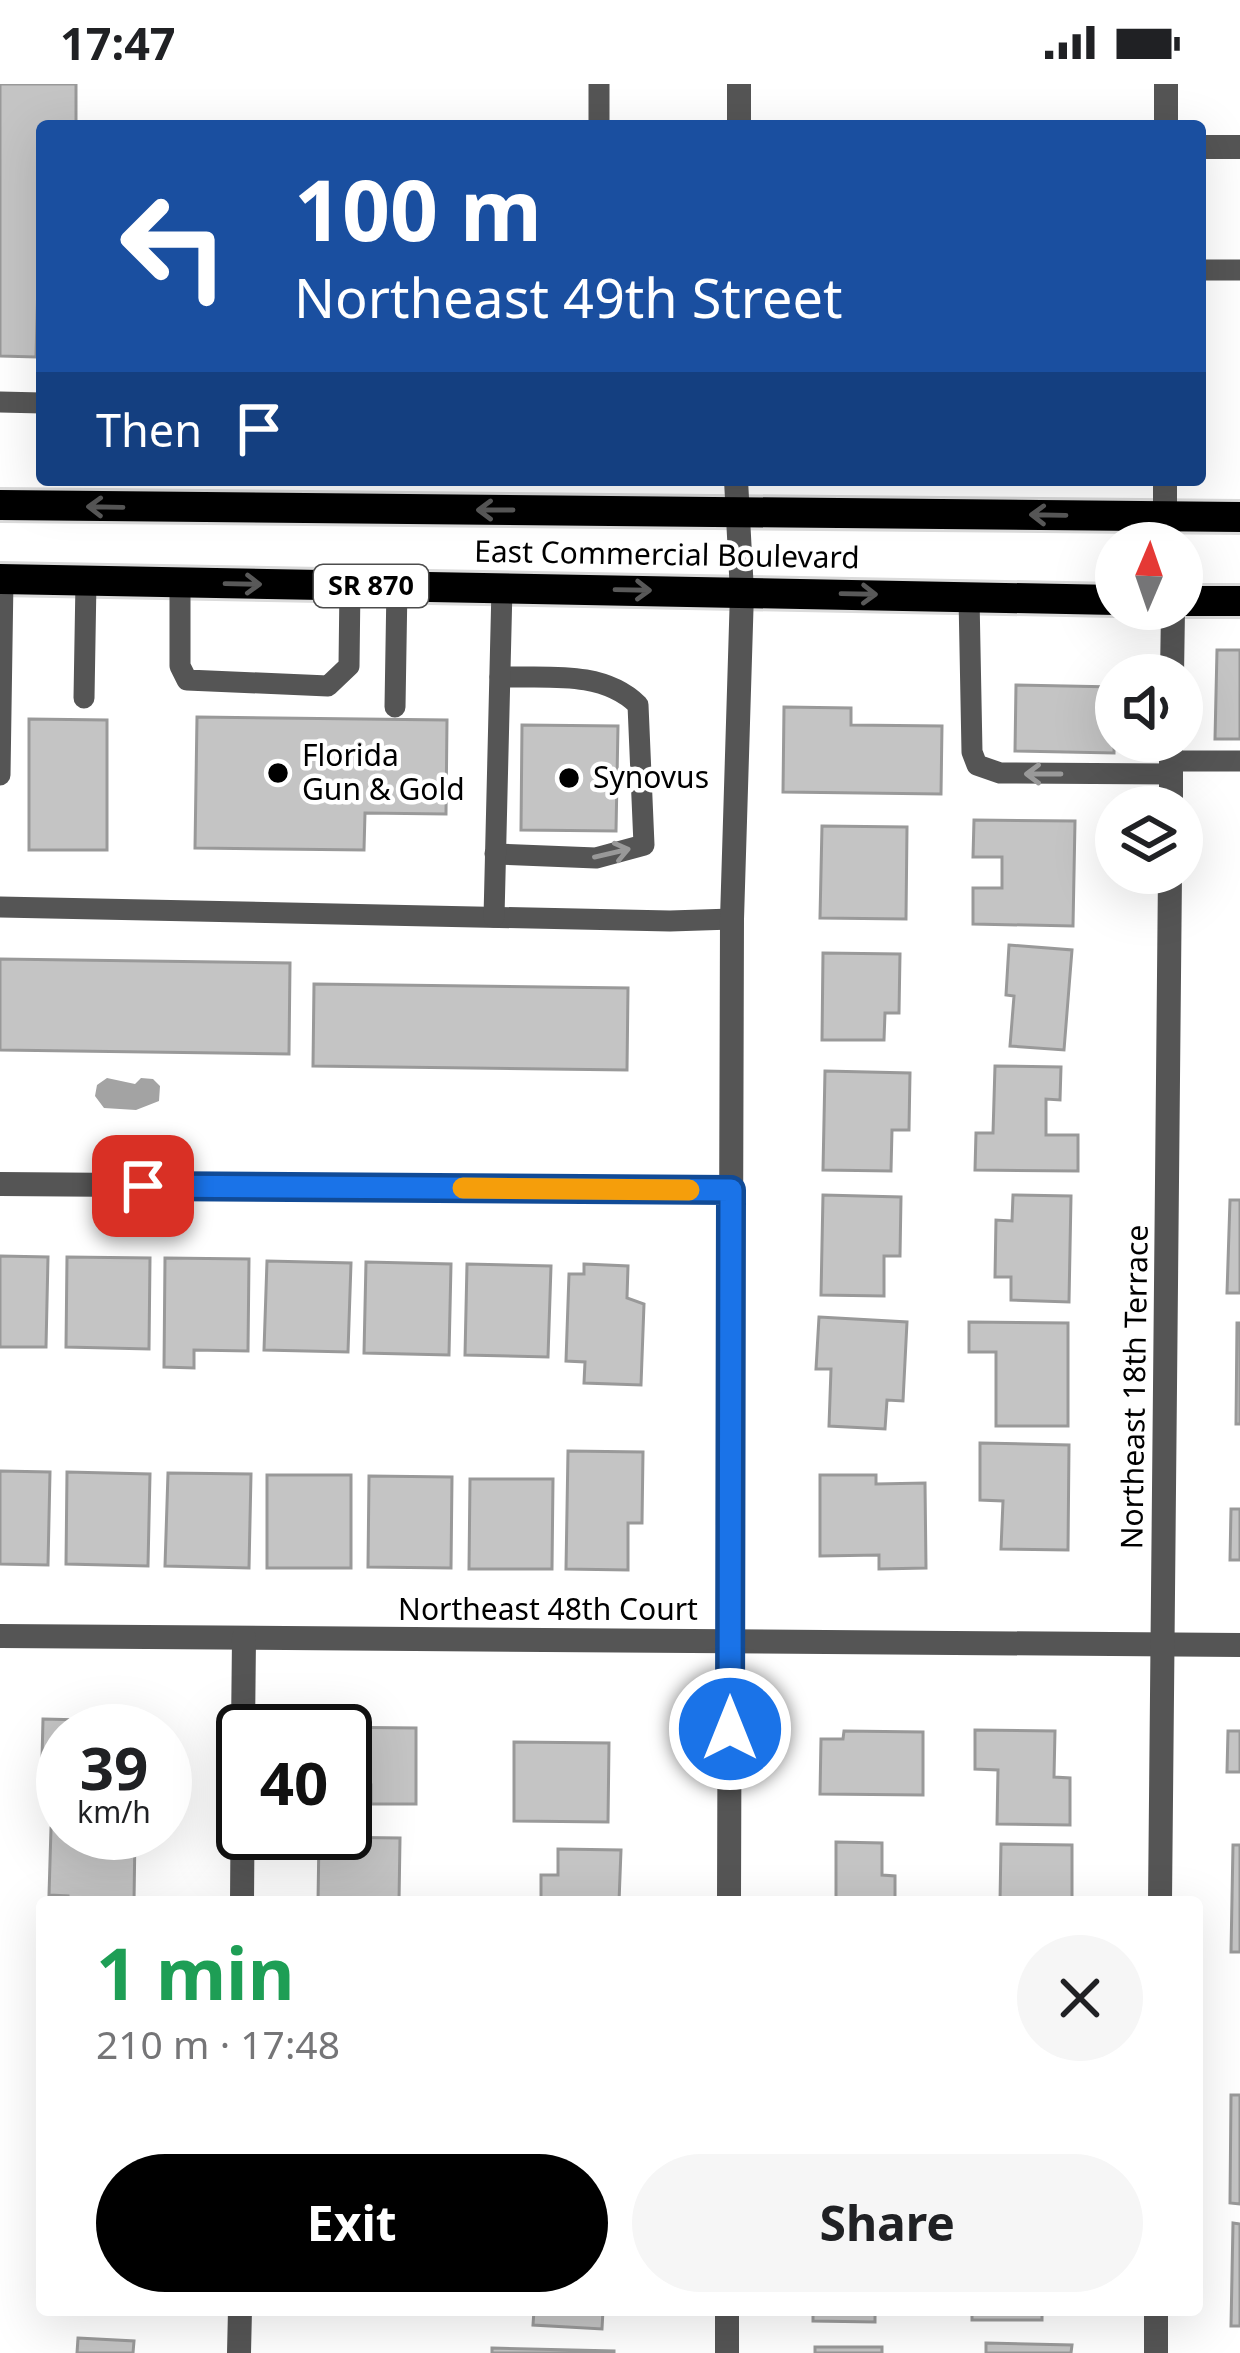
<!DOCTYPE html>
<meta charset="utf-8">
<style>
:root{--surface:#fff;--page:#f6f6f6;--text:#202124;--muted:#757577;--accent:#000}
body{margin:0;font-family:"Noto Sans",sans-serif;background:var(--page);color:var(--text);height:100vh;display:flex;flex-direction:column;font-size:45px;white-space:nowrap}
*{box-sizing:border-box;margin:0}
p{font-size:39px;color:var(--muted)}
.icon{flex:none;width:66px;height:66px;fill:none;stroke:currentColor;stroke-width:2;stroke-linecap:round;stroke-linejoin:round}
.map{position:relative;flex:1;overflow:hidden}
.details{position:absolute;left:36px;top:1812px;width:1167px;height:420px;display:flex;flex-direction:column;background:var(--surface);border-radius:12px;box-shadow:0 12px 48px #0002}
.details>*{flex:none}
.guide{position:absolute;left:36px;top:36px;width:1170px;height:366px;border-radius:12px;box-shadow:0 12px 48px #0002;background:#1a4fa0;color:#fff;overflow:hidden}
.needle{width:78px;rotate:2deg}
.controls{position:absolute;left:1095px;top:438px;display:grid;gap:24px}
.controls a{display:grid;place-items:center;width:108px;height:108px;border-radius:50%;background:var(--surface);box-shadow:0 12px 48px #0002;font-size:60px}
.speed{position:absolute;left:36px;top:1620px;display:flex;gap:24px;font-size:60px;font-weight:700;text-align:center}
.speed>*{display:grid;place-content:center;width:156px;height:156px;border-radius:50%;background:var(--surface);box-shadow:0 12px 48px #0002;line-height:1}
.speed small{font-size:30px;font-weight:400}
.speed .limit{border:6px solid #111;border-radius:18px;background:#fff;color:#111}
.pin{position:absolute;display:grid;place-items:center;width:102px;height:102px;color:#fff;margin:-51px;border-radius:24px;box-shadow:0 6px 18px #0006}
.me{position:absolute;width:132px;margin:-66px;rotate:0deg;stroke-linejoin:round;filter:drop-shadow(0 0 9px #0008)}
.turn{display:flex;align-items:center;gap:42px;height:252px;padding:0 60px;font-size:54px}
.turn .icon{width:156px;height:156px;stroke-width:2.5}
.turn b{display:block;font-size:84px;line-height:102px}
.then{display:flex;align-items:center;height:114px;padding:0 60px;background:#0003;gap:24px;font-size:45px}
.round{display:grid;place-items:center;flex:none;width:126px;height:126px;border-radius:63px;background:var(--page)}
.headline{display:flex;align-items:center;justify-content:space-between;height:204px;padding:0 60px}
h1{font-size:72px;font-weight:700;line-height:90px;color:#1e9e55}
.cta{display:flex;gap:24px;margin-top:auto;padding:24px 60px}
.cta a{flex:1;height:138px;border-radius:72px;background:var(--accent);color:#fff;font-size:48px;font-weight:700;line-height:138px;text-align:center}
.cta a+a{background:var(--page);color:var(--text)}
.status{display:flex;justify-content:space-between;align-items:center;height:84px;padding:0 60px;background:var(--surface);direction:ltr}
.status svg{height:33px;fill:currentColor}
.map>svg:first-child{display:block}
.water{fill:#a3a3a3}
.building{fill:#c4c4c4;stroke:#999;stroke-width:3}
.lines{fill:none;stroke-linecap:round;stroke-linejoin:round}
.primary-casing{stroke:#dbdbdb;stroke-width:36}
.service{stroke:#555;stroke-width:21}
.minor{stroke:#555;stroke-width:24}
.tertiary{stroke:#555;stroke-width:24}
.primary{stroke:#000;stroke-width:30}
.oneway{stroke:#595959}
.oneway2{stroke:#999}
.route-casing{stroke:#114b97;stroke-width:30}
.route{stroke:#1a73e8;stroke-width:21}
.slow{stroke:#f59e0b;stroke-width:21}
.poi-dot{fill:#000;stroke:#fff;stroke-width:4.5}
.labels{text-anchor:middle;stroke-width:9;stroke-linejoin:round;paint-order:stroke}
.shield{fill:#fff;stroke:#4c4c4c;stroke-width:3}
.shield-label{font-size:27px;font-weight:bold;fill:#000}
.street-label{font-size:30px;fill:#000;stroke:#fff}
.poi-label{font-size:30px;fill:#000;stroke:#fff;text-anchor:start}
</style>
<div class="status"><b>17:47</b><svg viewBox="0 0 49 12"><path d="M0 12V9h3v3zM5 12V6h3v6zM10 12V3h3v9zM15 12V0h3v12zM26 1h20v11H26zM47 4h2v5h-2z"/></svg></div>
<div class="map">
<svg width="1240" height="2269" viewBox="0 0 1240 2269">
<rect width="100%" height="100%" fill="#fff"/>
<polygon class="water" points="107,994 135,1000 141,994 153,995 160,1002 159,1017 136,1026 104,1024 95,1012 97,1001"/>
<g class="building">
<polygon points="0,0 76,0 76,42 42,42 36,273 0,272"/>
<polygon points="1217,566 1240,566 1240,655 1215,655"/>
<polygon points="1016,601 1115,603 1114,669 1015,667"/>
<polygon points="784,623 851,624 851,641 942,642 941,710 783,708"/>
<polygon points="197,633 447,636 446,730 365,729 364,766 195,764"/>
<polygon points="29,635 107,636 107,766 29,766"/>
<polygon points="522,641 618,642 616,747 521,746"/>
<polygon points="974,736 1075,737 1073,842 973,840 973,804 1002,804 1002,773 973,773"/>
<polygon points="822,742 907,743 906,835 820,834"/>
<polygon points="1009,861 1072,866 1064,966 1010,962 1014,912 1006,911"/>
<polygon points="823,869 900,870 899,929 885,929 884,956 822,956"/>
<polygon points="0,875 290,879 289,970 0,966"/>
<polygon points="314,900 628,904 627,986 313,982"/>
<polygon points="995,982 1061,983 1060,1016 1046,1015 1046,1051 1078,1051 1078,1087 975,1086 976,1049 993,1049"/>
<polygon points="825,987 910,989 909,1046 892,1046 891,1087 823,1086"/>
<polygon points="823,1111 901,1113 900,1172 884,1172 884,1212 821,1211"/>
<polygon points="1013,1111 1071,1112 1069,1218 1011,1216 1011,1193 995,1193 996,1136 1012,1137"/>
<polygon points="1230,1116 1240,1116 1240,1209 1227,1209"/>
<polygon points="0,1172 48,1173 46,1263 0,1263"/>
<polygon points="67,1173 150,1174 149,1265 66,1263"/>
<polygon points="165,1174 249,1175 248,1267 194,1266 194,1284 164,1283"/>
<polygon points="267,1177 351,1179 348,1268 264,1266"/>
<polygon points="366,1178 451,1180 449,1271 364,1269"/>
<polygon points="467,1180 551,1182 548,1273 465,1271"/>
<polygon points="584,1180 628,1182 627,1214 644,1220 641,1301 584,1299 585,1278 566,1277 569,1190 584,1190"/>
<polygon points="819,1233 907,1238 903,1317 887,1316 885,1345 829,1342 831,1285 816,1285"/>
<polygon points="969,1238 1068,1239 1068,1342 996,1342 996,1268 969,1268"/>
<polygon points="1237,1239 1240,1239 1240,1340 1236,1340"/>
<polygon points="980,1359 1069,1361 1068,1466 1001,1465 1003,1417 980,1416"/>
<polygon points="568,1367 643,1368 642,1439 628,1439 628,1486 566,1485"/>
<polygon points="0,1387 50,1388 48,1481 0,1480"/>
<polygon points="67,1388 150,1390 148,1482 66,1480"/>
<polygon points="168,1389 251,1390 249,1484 165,1482"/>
<rect x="267" y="1391" width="84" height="93"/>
<polygon points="820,1391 876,1391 876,1400 925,1399 926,1484 879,1485 879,1471 820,1472"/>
<polygon points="369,1392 452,1393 451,1484 368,1483"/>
<polygon points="470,1395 553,1395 552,1485 469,1485"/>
<polygon points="1231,1425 1240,1425 1240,1476 1230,1476"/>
<polygon points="43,1635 83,1636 83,1647 63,1647 63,1675 42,1675"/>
<polygon points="316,1643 416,1644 416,1720 371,1720 371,1701 345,1701 345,1647 316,1647"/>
<polygon points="975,1646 1055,1647 1054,1693 1070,1694 1070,1741 997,1740 998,1686 975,1685"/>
<polygon points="844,1647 923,1648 923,1711 820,1710 821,1655 843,1655"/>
<polygon points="1228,1647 1240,1647 1240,1688 1227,1688"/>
<polygon points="514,1658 609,1659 608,1738 514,1737"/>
<polygon points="51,1744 63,1744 63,1749 135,1749 134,1818 68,1818 68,1812 49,1811"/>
<polygon points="319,1753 400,1754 399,1818 318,1818"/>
<polygon points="836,1758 882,1759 882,1791 895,1792 895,1818 836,1818"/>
<polygon points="1001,1760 1072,1761 1072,1817 1000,1818"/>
<polygon points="1233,1761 1240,1761 1240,1868 1231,1868"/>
<polygon points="558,1765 621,1766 619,1818 541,1818 541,1791 558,1791"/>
<polygon points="1231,2011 1240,2011 1240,2120 1230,2119"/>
<polygon points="1233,2139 1240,2140 1240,2242 1231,2242"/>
<polygon points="534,2226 603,2226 602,2245 533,2241"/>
<polygon points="813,2226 875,2226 875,2238 813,2237"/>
<rect x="972" y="2226" width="70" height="10"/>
<polygon points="78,2254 134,2257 133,2269 77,2269"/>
<polygon points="986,2259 1072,2261 1071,2269 986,2269"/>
<rect x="815" y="2263" width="67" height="6"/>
<polygon points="492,2264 614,2267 614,2269 492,2269"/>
</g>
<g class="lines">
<defs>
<g id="primary">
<polyline points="0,421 1240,433"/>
<polyline points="0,495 1116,516"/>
<polyline points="1182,517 1240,517"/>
</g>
</defs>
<use href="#primary" class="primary-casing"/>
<g class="service">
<polyline points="599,42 599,0"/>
<polyline points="1200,186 1240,186"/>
<polyline points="0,318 42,319"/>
<polyline points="180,498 180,582 187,596 328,602 349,582 350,501"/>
<polyline points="969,513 972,668 977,681 1000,689 1171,690"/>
<polyline points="84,614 86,497"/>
<polyline points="395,623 397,502"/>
<polyline points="1171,677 1240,677"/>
<polyline points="0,691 3,495"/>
<path d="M495,770L596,774L644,761L638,621C603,586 546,594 500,593"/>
<polyline points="0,823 670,837 732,835"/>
<polyline points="494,833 502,504"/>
</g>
<g class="minor">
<polyline points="1166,42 1166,0"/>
<polyline points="1200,63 1240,63"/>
<polyline points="1165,433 1165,396"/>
<polyline points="1172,591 1173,525"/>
<polyline points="1171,723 1171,657"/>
<polyline points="0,1100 731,1106"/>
<polyline points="0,1552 1240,1561"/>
<polyline points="243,1647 244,1554"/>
<polyline points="242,1818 243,1681"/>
<polyline points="1160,1818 1170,789"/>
<polyline points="239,2269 240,2226"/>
<polyline points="1156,2269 1156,2226"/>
</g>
<g class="tertiary">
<polyline points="739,0 739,42"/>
<polyline points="729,1818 732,835 742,508 736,396"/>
<polyline points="727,2269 727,2226"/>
</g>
<use href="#primary" class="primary"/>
</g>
<defs><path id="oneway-shaft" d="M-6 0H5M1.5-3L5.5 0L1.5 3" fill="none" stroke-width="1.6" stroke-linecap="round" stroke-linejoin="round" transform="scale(3)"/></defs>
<g class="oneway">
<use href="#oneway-shaft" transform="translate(105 423) rotate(-179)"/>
<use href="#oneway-shaft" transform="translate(495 426) rotate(-180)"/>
<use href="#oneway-shaft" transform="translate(1048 431) rotate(-179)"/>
<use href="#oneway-shaft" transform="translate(243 500) rotate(1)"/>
<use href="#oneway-shaft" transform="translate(633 506) rotate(1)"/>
<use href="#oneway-shaft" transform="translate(859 510) rotate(1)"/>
</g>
<g class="oneway2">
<use href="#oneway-shaft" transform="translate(1043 690) rotate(-180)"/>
<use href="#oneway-shaft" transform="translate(612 769) rotate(-13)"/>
</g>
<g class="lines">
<defs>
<polyline id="route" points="143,1102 731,1106 730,1645"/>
</defs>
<use href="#route" class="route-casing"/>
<use href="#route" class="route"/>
<polyline class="slow" points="463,1104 689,1106"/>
</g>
<g class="poi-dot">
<circle cx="278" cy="689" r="12"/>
<circle cx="569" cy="694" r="12"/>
</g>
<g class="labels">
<rect class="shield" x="314" y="481" width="114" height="42" rx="9"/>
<g class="shield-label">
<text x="371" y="511">SR 870</text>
</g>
<g class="street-label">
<text transform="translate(667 471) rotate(1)" y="10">East Commercial Boulevard</text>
<text transform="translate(1135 1303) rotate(-89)" y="10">Northeast 18th Terrace</text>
<text x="548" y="1536">Northeast 48th Court</text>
</g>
<g class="poi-label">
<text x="302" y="682">Florida<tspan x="302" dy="34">Gun &amp; Gold</tspan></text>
<text x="593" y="704">Synovus</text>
</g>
</g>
</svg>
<div class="controls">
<a><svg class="needle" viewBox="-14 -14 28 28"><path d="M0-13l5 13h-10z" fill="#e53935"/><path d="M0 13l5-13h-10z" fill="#757577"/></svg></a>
<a><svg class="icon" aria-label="sound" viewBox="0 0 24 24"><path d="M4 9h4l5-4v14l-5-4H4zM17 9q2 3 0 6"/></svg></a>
<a><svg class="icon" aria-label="layers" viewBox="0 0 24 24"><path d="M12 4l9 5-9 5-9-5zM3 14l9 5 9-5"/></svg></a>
</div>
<div class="speed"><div>39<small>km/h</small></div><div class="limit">40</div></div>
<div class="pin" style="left:143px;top:1102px;background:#d93025"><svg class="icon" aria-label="arrive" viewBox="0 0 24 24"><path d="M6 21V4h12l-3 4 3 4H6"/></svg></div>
<svg class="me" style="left:730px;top:1645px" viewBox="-20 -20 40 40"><circle r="17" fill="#1a73e8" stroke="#fff" stroke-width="3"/><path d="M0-11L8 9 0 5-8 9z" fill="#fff"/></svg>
<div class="guide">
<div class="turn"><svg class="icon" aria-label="left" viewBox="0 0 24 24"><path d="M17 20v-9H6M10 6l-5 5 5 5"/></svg><div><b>100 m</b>Northeast 49th Street</div></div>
<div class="then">Then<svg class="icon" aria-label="arrive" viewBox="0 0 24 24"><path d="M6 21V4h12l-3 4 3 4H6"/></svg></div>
</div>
<section class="details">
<div class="headline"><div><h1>1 min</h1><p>210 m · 17:48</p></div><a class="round"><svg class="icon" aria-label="close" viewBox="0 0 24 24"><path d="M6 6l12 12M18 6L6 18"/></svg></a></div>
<div class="cta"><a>Exit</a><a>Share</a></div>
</section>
</div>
